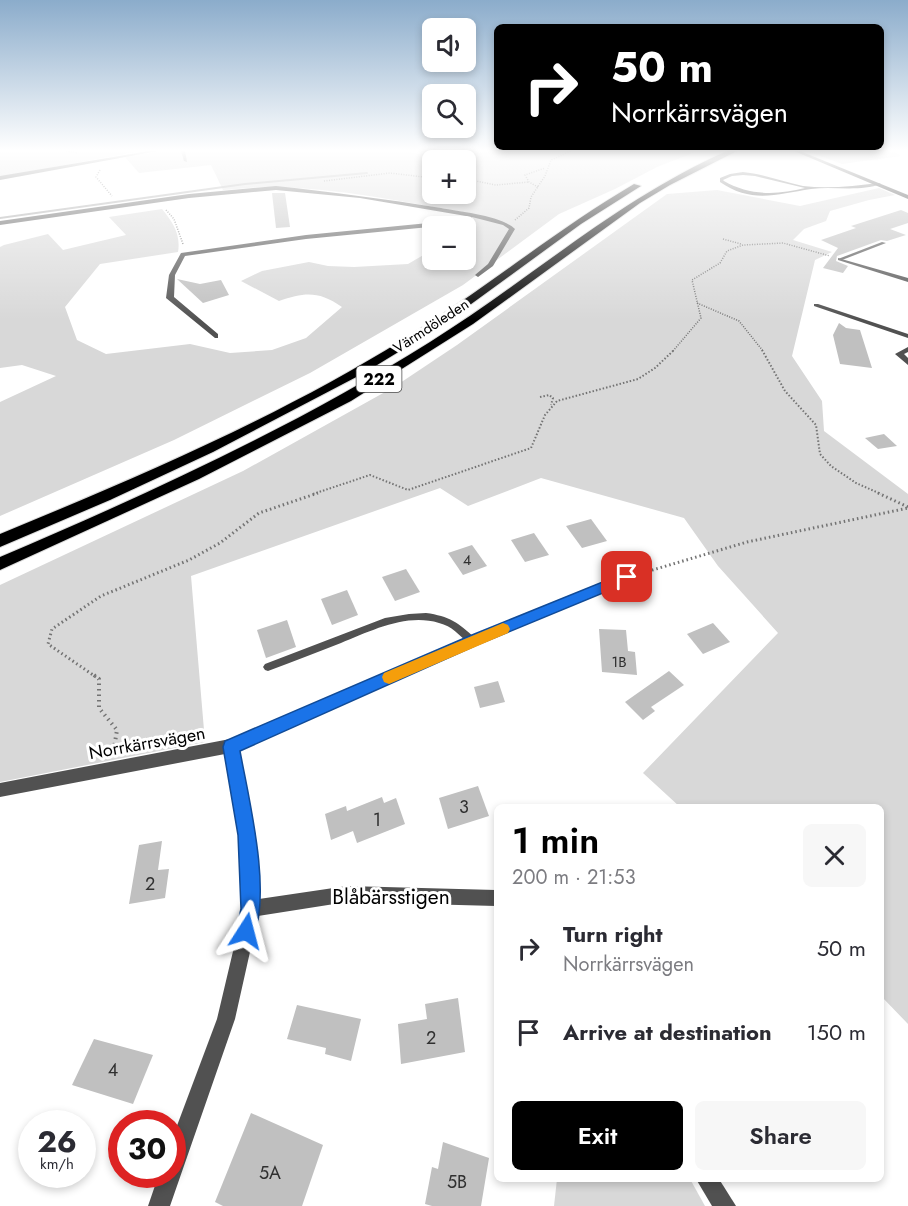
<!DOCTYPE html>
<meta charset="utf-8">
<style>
:root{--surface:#fff;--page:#f7f7f7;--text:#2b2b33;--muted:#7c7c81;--accent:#000}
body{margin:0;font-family:Jost,sans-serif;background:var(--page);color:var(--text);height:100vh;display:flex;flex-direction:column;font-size:22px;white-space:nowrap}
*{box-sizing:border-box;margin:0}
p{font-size:20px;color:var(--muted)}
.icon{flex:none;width:33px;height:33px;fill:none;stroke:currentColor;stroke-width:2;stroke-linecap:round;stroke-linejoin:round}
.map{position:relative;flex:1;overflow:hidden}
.sheet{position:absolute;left:494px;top:804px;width:390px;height:378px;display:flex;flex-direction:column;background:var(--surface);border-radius:9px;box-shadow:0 3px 9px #0003}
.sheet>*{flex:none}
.banner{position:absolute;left:494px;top:24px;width:390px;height:126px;border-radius:9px;box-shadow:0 3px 9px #0003;background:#000;color:#fff;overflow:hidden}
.tools{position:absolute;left:422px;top:18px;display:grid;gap:12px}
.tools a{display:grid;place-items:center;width:54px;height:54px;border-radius:9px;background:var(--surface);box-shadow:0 3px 9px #0003;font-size:30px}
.speed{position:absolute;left:18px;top:1110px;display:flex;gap:12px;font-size:30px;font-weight:700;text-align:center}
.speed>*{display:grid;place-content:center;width:78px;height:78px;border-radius:50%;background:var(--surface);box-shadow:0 3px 9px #0003;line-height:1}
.speed small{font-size:15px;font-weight:400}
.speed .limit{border:9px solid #d22;background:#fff;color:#111}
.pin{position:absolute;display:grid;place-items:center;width:51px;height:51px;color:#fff;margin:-26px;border-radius:12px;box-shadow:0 3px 9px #0006}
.me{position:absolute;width:66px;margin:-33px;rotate:9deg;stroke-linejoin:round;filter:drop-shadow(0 0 4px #0008)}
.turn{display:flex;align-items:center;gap:21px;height:126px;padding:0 18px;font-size:27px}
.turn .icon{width:78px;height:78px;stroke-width:2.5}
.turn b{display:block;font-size:42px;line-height:51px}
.round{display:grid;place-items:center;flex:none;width:63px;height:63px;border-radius:9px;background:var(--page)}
.overview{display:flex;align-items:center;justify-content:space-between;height:102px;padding:0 18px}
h1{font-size:36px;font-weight:600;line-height:45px;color:var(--accent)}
.action{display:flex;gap:12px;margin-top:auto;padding:12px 18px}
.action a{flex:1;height:69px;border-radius:9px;background:var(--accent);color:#fff;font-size:24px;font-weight:600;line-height:69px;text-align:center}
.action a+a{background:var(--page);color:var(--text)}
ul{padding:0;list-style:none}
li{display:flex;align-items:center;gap:18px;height:84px;padding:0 18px}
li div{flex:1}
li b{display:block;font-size:22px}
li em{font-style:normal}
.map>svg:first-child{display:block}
.green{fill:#d8d8d8;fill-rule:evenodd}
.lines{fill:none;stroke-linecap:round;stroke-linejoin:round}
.stream{stroke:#9f9f9f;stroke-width:2}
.building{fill:#c0c0c0}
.highway-casing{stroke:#dbdbdb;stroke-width:2}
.path-far3{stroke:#737373;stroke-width:1.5;stroke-dasharray:1 1.5;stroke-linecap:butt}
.path-far2{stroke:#737373;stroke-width:2;stroke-dasharray:1.5 2;stroke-linecap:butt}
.path-far1{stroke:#737373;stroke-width:3;stroke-dasharray:1.5 3;stroke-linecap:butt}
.path{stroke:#737373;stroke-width:4;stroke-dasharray:1.5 4;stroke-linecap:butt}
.lane{fill:#515151;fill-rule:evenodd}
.street{fill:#515151;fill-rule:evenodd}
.secondary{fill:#1e1e1e;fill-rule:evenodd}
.highway{fill:#000;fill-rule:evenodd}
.route{fill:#1a73e8;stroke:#114b97;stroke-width:1.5}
.slow{fill:#f59e0b}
.labels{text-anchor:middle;stroke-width:6;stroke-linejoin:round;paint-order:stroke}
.far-street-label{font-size:15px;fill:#000;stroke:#fff}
.number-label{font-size:15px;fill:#303030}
.shield{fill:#fff;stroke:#4c4c4c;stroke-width:1.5}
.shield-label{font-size:16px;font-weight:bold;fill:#000}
.street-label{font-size:18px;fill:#000;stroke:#fff}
.near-number-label{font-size:18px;fill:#303030}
.near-street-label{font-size:21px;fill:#000;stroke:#fff}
</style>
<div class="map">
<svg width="908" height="1206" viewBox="0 0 908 1206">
<rect width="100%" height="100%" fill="#fff"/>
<g class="green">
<polygon points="0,151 141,151 0,177"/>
<path d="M164,151H398C424,154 458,161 483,151H698L657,167L615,189L559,214L463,285L310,373L174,440L0,516V402L56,376L22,365L0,368V247L4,245L48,234L63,250L126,235L109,217L162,209C173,222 181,235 178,252L100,264L65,307L77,340L106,354L190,344L230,353L272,350L306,338L342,307C319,291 305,292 279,301L241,281L262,271L309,262L328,266L354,267L408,264L432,250V260H465V226H441L458,225L468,213C404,202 339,188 273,187C256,187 239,189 223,190L211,165L139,173L125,157ZM432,160H465V194H432Z"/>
<polygon points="807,151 893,151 901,156 842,164"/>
<polygon points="879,188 895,195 869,200 830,211 826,221 804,229 793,240 832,252 815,260 792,356 822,401 824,431 908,494 908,1024 881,996 880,807 680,807 643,773 778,633 718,566 684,518 541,478 468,506 440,488 191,576 205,742 0,782 0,585 243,471 394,387 457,345 667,194 717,190 800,206"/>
<polygon points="557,1179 690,1179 705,1206 554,1206"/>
</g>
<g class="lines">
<polyline class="stream" points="0,218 245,184 367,173"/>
</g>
<g class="building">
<polygon points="272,193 285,193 290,227 276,228"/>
<polygon points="901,210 908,213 908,223 890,229 906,235 887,241 881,240 837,256 836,261 848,266 843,273 823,268 838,248 821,240 856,228 851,226"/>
<polygon points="177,279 200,284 221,280 229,295 203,303"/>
<polygon points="839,323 846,328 860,330 872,368 840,364 833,335"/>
<polygon points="884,434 897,446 878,449 865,438"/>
<polygon points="591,519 607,541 582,548 566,526"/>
<polygon points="534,533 549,555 525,562 511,540"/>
<polygon points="472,545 487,566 463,575 448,553"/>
<polygon points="406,569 420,592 395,601 382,577"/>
<polygon points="347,590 358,615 332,625 321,599"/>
<polygon points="287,620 296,647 266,658 257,630"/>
<polygon points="713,623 730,642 703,654 687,634"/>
<polygon points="599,629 626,630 628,651 635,652 637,675 602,672"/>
<polygon points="669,671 684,685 651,707 655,711 643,720 625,702"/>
<polygon points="498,681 505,702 480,708 474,687"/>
<polygon points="478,786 489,816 448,829 439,798"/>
<polygon points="382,797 384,803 396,798 405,824 357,843 353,831 331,840 325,814 346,806 347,811"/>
<polygon points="162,841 158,870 169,869 165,898 129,904 139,845"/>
<polygon points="458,998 465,1052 401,1064 398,1024 427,1019 425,1004"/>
<polygon points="297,1005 361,1019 351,1061 325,1054 326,1048 287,1039"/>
<polygon points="94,1039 153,1055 133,1104 72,1085"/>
<polygon points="251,1113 323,1145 302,1206 223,1206 215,1202"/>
<polygon points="443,1142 489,1158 481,1206 432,1206 425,1204 432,1167 438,1169"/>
</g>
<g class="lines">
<defs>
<g id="highway">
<path d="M727,151H737L670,185L640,203L473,324L351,401L199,479L0,570V557C148,494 294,427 430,342C531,279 618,199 727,151Z"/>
<path d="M634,184L641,186L581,224L441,326L364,373L213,452L110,500L0,547V534C138,477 277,418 404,339C483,291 554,231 634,184Z"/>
</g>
</defs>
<use href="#highway" class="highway-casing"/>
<g class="path-far3">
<polyline points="66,151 77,153"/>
<polyline points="100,170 96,177 112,196"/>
<polyline points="465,179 496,185 529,182"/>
<polyline points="324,181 390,173 432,178"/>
<polyline points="538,187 529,182 525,175 545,168"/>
<polyline points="166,210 174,219 183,244"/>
<polyline points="515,220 529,208 531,197 545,176 551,160 571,151"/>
<polyline points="723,239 741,244"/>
<polyline points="697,303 739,321 763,351"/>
<polyline points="673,351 701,318 692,280 720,263 727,251 743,245 783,243 830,256"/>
</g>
<g class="path-far2">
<polyline points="762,350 785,391 816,425 820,454 831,466 856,483 881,494"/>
<polyline points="540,397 549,395 553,398 551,405"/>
<polyline points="313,494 370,475 408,490 531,448 545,415 557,401 638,379 655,368 674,350"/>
</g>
<g class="path-far1">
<polyline points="878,493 908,507"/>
<polyline points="639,574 747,542 908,508"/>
<polyline points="96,677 48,644 52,629 101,596 189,560 220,543 259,513 318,493"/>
</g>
<polyline class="path" points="94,675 99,679 99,708 117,730 113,754"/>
<g class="lane">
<polygon points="181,151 185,151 187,162 184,161"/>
<path d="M743,172C764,174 783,182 803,186C828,189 854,186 879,183L881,184C859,192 834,186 811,189C777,194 752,204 720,182V178L730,174ZM743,175L755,176L805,188C777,195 750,196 724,181L723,180L732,176Z"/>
<polygon points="882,242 886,243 842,260 838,259"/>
<polygon points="814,304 818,304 908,334 908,338 814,306"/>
<path d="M426,613C449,616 459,623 475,638L477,641L475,644L472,645L469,644C459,635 452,626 439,623C406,613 371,631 341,643C317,652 293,662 268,671L265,670L263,667L265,664L385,618L409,614Z"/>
</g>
<g class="street">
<polygon points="149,151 158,151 0,180 0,176"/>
<path d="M276,186C332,192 385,199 441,208C461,212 500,215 515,229L493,266L478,277L475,275L488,264L509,229L503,225L472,217L470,220L460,224L306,239L185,256L175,275L174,297L218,334V338H215L166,298L169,275L181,253L306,235L459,220L466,216L360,198L276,190L189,198L0,225V221L189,194Z"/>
<polygon points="838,258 908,278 908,282 838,260"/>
<polygon points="908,347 908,352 904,354 908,358 908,365 895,354"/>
<polygon points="627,573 633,577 631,580 476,645 239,749 255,835 259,899 347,886 496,890 496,906 347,902 258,916 235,1019 170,1206 148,1206 159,1174 172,1174 172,1139 217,1019 243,909 239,835 225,754 0,797 0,783 230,739 468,637"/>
<polygon points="696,1179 719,1179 736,1206 712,1206"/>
</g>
<polygon class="secondary" points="794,151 800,151 908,195 908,199"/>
<use href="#highway" class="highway"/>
</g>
<linearGradient id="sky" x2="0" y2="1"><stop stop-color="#8baccb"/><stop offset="0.47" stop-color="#fff"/><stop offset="1" stop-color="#fff" stop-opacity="0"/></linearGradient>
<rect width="908" height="320" fill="url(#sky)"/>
<path class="route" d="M627,572L633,577L632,581L477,645L240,751C249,800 272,892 253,938L246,941L239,938L236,931L241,909L238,835L223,747L225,741L467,637Z"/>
<polygon class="slow" points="503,623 508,625 510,629 508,633 389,684 384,682 382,677 384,673"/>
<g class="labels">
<g class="far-street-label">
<text transform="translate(431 326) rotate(-33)" y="5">Värmdöleden</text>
</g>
<g class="number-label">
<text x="467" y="565">4</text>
<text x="619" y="667">1B</text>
</g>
<rect class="shield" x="356.5" y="366" width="45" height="26" rx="4.5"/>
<g class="shield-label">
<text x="379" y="385">222</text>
</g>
<g class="street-label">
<text transform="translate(147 743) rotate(-10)" y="6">Norrkärrsvägen</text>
</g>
<g class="near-number-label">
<text x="464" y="813">3</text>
<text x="377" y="826">1</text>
<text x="150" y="890">2</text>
<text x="431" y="1044">2</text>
<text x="113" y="1076">4</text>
<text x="270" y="1179">5A</text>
<text x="457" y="1188">5B</text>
</g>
<g class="near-street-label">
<text x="391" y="904">Blåbärsstigen</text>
</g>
</g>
</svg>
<div class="tools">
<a><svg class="icon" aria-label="sound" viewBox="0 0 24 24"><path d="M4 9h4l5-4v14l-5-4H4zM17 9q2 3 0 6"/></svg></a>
<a><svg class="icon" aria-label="search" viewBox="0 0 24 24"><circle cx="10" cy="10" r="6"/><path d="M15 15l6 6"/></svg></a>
<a>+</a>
<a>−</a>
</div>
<div class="speed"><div>26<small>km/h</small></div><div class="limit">30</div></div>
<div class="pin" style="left:627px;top:577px;background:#d93025"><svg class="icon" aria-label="arrive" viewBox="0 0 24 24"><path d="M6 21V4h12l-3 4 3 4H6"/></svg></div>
<svg class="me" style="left:246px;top:931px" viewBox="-20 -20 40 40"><path d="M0-17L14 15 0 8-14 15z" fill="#1a73e8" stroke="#fff" stroke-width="4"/></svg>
<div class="banner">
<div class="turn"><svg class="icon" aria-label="right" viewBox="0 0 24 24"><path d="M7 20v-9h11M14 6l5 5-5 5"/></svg><div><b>50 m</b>Norrkärrsvägen</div></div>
</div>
<section class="sheet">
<div class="overview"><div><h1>1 min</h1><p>200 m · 21:53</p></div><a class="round"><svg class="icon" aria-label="close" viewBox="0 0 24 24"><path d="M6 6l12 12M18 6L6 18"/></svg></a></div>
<ul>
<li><svg class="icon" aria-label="right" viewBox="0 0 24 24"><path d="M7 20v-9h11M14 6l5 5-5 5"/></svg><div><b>Turn right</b><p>Norrkärrsvägen</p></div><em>50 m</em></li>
<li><svg class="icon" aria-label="arrive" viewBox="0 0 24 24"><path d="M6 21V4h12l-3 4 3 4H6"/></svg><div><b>Arrive at destination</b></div><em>150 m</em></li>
</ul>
<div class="action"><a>Exit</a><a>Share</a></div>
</section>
</div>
